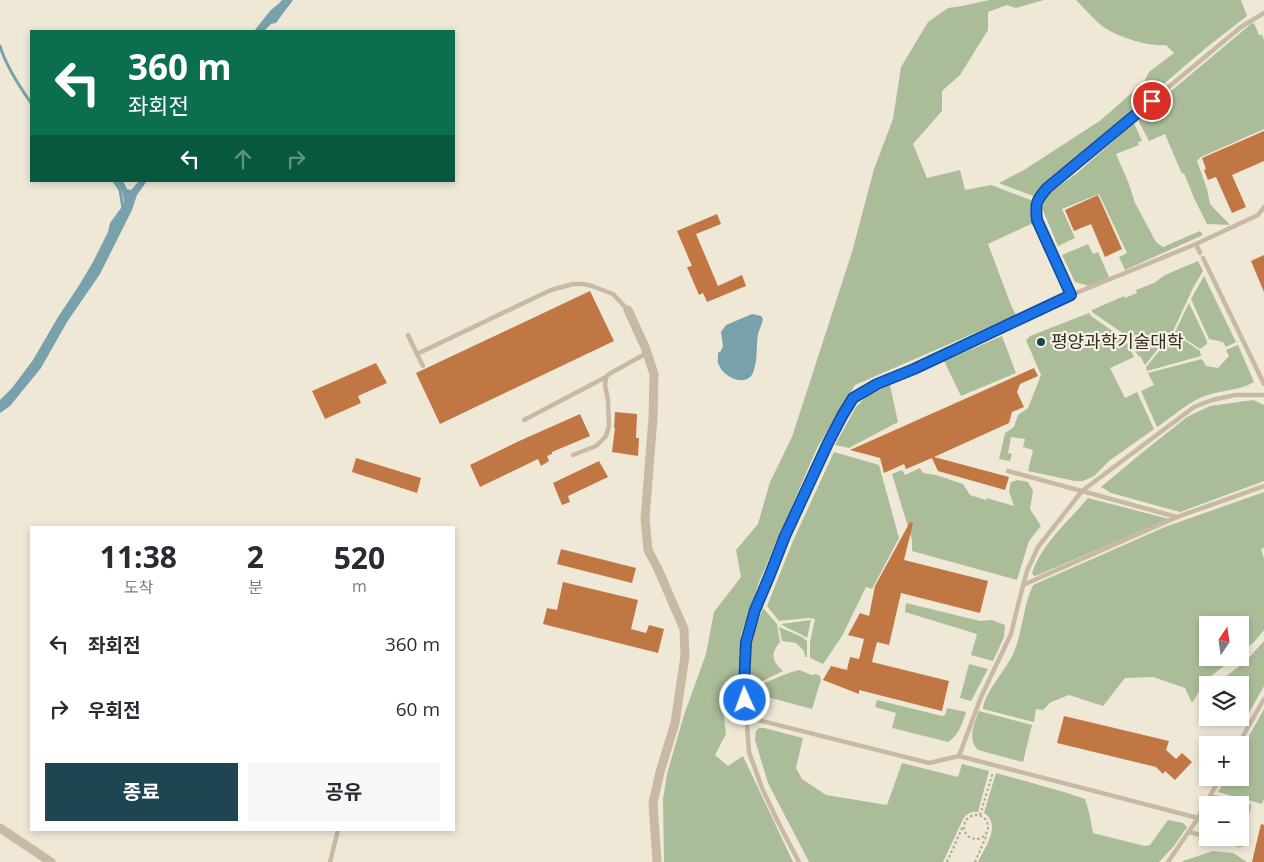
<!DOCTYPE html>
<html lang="ko">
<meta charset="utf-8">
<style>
:root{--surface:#fff;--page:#f7f7f7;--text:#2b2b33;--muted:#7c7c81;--accent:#1d4652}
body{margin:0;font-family:"Open Sans","Noto Sans KR",sans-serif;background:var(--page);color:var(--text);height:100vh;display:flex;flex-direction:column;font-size:19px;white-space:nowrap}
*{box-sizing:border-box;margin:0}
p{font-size:16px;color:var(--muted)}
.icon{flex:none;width:28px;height:28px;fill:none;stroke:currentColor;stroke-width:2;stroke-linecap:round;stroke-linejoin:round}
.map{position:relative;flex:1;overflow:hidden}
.side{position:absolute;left:30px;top:526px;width:425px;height:305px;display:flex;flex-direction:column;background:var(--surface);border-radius:0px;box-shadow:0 2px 8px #0003}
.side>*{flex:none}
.hud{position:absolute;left:30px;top:30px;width:425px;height:152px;border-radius:0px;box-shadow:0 2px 8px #0003;background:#0b6e4f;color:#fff;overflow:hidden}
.needle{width:32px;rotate:13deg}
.buttons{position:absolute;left:1199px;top:616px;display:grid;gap:10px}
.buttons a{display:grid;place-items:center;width:50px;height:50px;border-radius:0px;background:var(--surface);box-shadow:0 2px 8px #0003;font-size:25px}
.pin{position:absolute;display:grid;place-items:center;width:42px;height:42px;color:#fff;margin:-21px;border:2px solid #fff;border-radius:50%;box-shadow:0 1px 5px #0007}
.me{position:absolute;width:55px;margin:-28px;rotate:358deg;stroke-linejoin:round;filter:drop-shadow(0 0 4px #0008)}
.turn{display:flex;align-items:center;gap:18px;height:105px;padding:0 15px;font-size:22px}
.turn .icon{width:65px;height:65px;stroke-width:2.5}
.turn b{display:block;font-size:35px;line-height:42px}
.lanes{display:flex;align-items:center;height:48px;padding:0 15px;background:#0003;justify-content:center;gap:25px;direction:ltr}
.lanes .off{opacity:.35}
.eta{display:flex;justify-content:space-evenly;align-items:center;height:85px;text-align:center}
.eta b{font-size:30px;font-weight:700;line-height:35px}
.action{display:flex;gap:10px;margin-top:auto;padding:10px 15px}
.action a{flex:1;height:58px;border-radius:0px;background:var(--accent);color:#fff;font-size:20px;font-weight:700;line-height:58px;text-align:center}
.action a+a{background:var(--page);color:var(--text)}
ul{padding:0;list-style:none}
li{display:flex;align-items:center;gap:15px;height:65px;padding:0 15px}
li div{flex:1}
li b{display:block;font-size:19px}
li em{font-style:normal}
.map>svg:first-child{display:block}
.green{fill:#abbd98}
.water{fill:#78a1ab}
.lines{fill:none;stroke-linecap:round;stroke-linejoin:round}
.stream{stroke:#78a1ab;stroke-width:3}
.building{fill:#c17744}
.path{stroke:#b2a48f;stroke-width:2;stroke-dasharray:2.5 2.5;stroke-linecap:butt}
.service{stroke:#c7b9a4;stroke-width:4.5}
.minor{stroke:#c7b9a4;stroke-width:9}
.route-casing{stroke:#114b97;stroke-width:12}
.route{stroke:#1a73e8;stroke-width:9}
.poi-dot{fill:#1d4652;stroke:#f8f2e3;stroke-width:2}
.labels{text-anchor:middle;stroke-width:4.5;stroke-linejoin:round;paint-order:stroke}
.poi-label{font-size:18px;fill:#322c25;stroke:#f8f2e3;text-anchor:start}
</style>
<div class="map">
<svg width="1264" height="862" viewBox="0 0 1264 862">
<rect width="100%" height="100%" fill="#efe8d7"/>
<g class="green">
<path d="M989,0H1044L1016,8L1007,5L988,12V30L960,75L942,91V111L913,144L927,178L960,170L965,190L991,185L1031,200C1033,221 1041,235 1049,254L1046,255L1033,225L1031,224L988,244L1011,305L1016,315L855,385L817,448L759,582L741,635L737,685L729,684L727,688L723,709L726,734L715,755L728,766L743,756L793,862H664L663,799L667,774L684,715L706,654L714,612L741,577L736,550L758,524L770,482L792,437L852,252L874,169L893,119L901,67L928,22L948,8L962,6Z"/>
<path d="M1076,0H1241L1247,16L1207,47L1159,88L1033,196L999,183L1024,170L1101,120L1144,82L1149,72L1174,53L1166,45C1149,47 1119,37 1105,28C1096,22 1084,8 1076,0Z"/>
<polygon points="1254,23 1259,35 1262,35 1264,40 1264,129 1201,157 1197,161 1207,189 1210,204 1230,225 1207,224 1194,198 1184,173 1182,174 1165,134 1149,141 1139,122 1140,117 1251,24"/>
<polygon points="1134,123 1142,141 1138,142 1139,145 1116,154 1129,184 1135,203 1156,242 1163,247 1200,231 1203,235 1125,270 1119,257 1127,253 1099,194 1062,209 1075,238 1058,246 1042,208 1044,201 1053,190 1076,174"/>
<polygon points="1088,244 1093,254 1098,252 1109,277 1089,286 1075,282 1062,255"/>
<polygon points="1198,261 1203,271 1193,288 1174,329 1145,365 1140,356 1138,356 1130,341 1124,334 1092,312 1092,310 1124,296 1125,298 1137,293 1136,290 1154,283 1165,275"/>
<polygon points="1204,276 1236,342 1226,347 1223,342 1209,339 1191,299"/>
<polygon points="1189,303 1207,341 1207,344 1200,349 1175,332"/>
<polygon points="1089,313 1091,316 1121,337 1128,344 1134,357 1110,368 1125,398 1137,392 1154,429 1109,461 1094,476 1083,481 1075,481 1028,471 1033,450 1023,447 1025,439 1011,437 1008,453 1012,454 1010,461 999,459 1005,433 1014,427 1018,415 1028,408 1041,375 1026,340 1030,336"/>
<polygon points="1174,333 1200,351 1201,356 1147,371 1146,367"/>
<polygon points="1002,336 1016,373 961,396 944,361"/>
<path d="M1238,345L1254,382C1239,391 1219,390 1202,397C1186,404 1172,417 1157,427L1141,391L1154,385L1148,373L1202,359L1206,366L1218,368L1229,356L1226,350Z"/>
<polygon points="890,385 898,422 849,448 835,445 856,407 867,396"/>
<polygon points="1253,400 1264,405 1264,481 1180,512 1111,493 1101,487 1143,452 1187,417 1210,406"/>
<polygon points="834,452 879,465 899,538 872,589 866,587 842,636 823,664 810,658 810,642 815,619 808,618 779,621 767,606 793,541"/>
<polygon points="920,468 923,473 936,475 963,484 970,495 986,500 987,498 1014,506 1009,491 1011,482 1018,480 1028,482 1033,491 1030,509 1041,526 1029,541 1017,580 912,551 912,540 892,474 902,470 905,475"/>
<path d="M1264,492V548L1261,549L1264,559V630L1255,641L1240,653V625H1208V658H1234L1206,680L1192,703L1185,688L1153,677L1125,678L1103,706L1069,695L1051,702L1043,710L1036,709L1034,722L983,709C984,693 1008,667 1014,652C1023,630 1023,606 1033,585L1165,527Z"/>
<path d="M1088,498L1169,519L1038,575L1034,576L1032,573C1043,542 1068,522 1088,498Z"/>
<polygon points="906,603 980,621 992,620 1005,625 1004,637 993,661 971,655 977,634 905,612"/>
<path d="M763,608L777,624L780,642C770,654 772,661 783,671L752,686H749L751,648L753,635Z"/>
<path d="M811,620L807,638C799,632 789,630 781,624Z"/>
<polygon points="779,627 802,637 807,641 807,657 805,657 804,651 796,643 782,641"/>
<polygon points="1264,641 1264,686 1249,713 1240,707 1240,685 1214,685 1245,662"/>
<polygon points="969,664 988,669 971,701 960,698"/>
<path d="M799,670L812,675L816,674L820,676L821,680L812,709L756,694L752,689C767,682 783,674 799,670Z"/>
<path d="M877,700L942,716L945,715L947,708L966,712C962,724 959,735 948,742L892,728L896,713L875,707Z"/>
<polygon points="1264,709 1264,799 1262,804 1218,792 1226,778 1240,778 1240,752"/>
<path d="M979,711L1032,725L1023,762L978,750C967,739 974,724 979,711Z"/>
<path d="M759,728H764L803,738L796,768L802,779L826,795L887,805L902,763L958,777L962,764L989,771L978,812C971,811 967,814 963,819L943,862H809L768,783L755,740L756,731Z"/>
<path d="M996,773L1064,792L1085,799L1089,812L1093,833L1145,846L1150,845L1168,820L1183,823L1187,827L1174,846L1159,862H978C985,847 1002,825 984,813Z"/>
<polygon points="1213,851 1233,853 1247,862 1182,862 1183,861"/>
</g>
<g class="water">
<path d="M282,0H293L276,23L271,24L264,31H254L270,11C274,7 277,6 282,0Z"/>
<path d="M116,181H123L127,189L131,190L139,181H147L137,195L132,210L100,274L67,322L41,368L10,406L0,413V400L12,388L33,360L58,317L78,287L93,262L108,232L110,223L124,204C124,194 121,189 116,181Z"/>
<path d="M752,314L761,316L763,319C762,324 760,328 758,334C756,346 758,360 753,373C746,388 723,377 719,365C717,362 718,357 718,353L721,351L723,346L721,332L726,325Z"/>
</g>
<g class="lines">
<g class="stream">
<path d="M0,46C6,66 19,86 31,103"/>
<polyline points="114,181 120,190 123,208"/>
</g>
</g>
<g class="building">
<polygon points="1264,131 1264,161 1232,175 1246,207 1232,213 1216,177 1208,180 1204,170 1206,169 1202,158"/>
<polygon points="1098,195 1122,249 1105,257 1091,224 1074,231 1065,210"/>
<polygon points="717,214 721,224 696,234 718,286 742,275 746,286 707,302 703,293 699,295 687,267 692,266 677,231"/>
<polygon points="1264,255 1264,292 1251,261"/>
<polygon points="590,291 614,341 440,424 416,373"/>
<polygon points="376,363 387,383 358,396 361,403 325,419 312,391"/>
<polygon points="1034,368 1038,376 1020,384 1017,392 1024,407 1012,412 1009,423 934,457 1009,477 1005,490 938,471 932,458 906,469 904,464 884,473 880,458 850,450"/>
<polygon points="615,412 637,414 636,438 639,438 638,456 612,452 615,428 614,428"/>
<polygon points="580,414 590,436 552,452 552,454 547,456 549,461 541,466 538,459 480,487 470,465 517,442"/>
<polygon points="356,458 421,478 417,493 352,472"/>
<polygon points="599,461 608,477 568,496 570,502 562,505 553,483"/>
<polygon points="910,522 913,523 904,560 988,581 980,613 901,593 889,645 877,642 872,662 949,681 942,711 859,690 859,694 823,680 831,666 847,670 850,657 859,659 864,639 848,635 860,613 869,616 875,586"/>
<polygon points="561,549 636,568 632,583 557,564"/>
<polygon points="563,582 638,600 631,629 646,633 649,625 664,629 658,653 543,624 547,608 557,610"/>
<polygon points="1064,716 1169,741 1166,750 1176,759 1182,753 1192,762 1175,780 1165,771 1163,774 1156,767 1057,743"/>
<polygon points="1261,824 1264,825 1264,862 1252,862"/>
</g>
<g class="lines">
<g class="path">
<circle cx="976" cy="827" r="12"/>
<polyline points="980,815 993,772"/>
<polyline points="947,862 963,826"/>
<polyline points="975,862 986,837"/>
</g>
<g class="service">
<polyline points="1196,244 1200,253"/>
<polyline points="1203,258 1264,384"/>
<path d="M1071,295L1037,219C1035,203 1036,201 1047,188L1241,27L1264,13"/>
<polyline points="408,335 417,354 551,290 573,284 583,284 592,286 613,294 628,310"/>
<polyline points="417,354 423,366"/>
<polyline points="524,420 606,377"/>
<polyline points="573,455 596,446 606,436 609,426 608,400 605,385 606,377 609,374 647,353"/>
<polyline points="1008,471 1177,517"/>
<polyline points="1023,585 1177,517 1264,486"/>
<polyline points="746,717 929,763 959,756"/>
<polyline points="1238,745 1264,699"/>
<polyline points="1210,796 1249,806 1240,845 1210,838"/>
<polyline points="1198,818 959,756 981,697 1011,634 1019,601 1027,571 1038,547 1082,491 1194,407 1212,400 1235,395 1264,395"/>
<polyline points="1189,832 1208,837"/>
<polyline points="330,862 338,830"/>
<polyline points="799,862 778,822 762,788 749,752 744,682 746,642 755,610 769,577 785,536 828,443 842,416 853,398 877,384 914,369 1071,295 1196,244 1258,215 1264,207"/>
<polyline points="1168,862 1198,818 1220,778"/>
</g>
<g class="minor">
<polyline points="628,310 645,347 654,374 653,418 645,519 648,550 658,569 684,629 685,656 675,723 660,772 653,803 657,862"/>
<polyline points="0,828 51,862"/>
</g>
</g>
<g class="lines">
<defs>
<path id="route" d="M745,700L744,682L746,642L755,610L769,577L785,536L828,443L842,416L853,398L877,384L914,369L1071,295L1037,220C1035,203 1036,201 1047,188L1152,101"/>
</defs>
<use href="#route" class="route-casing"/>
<use href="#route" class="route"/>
</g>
<circle class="poi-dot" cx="1041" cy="342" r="5"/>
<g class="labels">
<g class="poi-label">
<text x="1051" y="348">평양과학기술대학</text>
</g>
</g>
</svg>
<div class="buttons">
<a><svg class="needle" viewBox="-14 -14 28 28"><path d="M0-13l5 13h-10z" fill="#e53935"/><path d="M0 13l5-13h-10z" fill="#7c7c81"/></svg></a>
<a><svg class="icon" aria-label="layers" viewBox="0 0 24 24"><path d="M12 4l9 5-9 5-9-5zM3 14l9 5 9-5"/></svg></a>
<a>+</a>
<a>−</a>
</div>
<div class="pin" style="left:1152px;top:101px;background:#d93025"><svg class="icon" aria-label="arrive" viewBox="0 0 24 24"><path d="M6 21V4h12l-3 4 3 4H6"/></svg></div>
<svg class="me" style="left:745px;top:700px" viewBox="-20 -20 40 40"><circle r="17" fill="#1a73e8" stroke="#fff" stroke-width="3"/><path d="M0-11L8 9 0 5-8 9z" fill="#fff"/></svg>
<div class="hud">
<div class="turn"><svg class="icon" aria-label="left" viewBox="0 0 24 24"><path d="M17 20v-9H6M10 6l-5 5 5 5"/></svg><div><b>360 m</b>좌회전</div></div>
<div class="lanes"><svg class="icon" aria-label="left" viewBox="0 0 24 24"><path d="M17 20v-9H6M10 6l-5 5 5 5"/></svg><svg class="icon off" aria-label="ahead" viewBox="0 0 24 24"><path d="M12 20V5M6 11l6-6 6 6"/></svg><svg class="icon off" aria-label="right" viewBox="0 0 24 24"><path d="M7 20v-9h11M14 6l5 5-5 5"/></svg></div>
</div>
<section class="side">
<div class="eta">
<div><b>11:38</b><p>도착</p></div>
<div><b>2</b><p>분</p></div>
<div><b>520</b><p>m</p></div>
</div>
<ul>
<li><svg class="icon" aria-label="left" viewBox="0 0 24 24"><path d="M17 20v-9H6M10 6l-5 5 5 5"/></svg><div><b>좌회전</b></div><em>360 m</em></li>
<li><svg class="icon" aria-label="right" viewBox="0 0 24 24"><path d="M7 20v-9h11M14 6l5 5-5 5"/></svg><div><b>우회전</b></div><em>60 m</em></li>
</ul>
<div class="action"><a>종료</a><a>공유</a></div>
</section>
</div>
